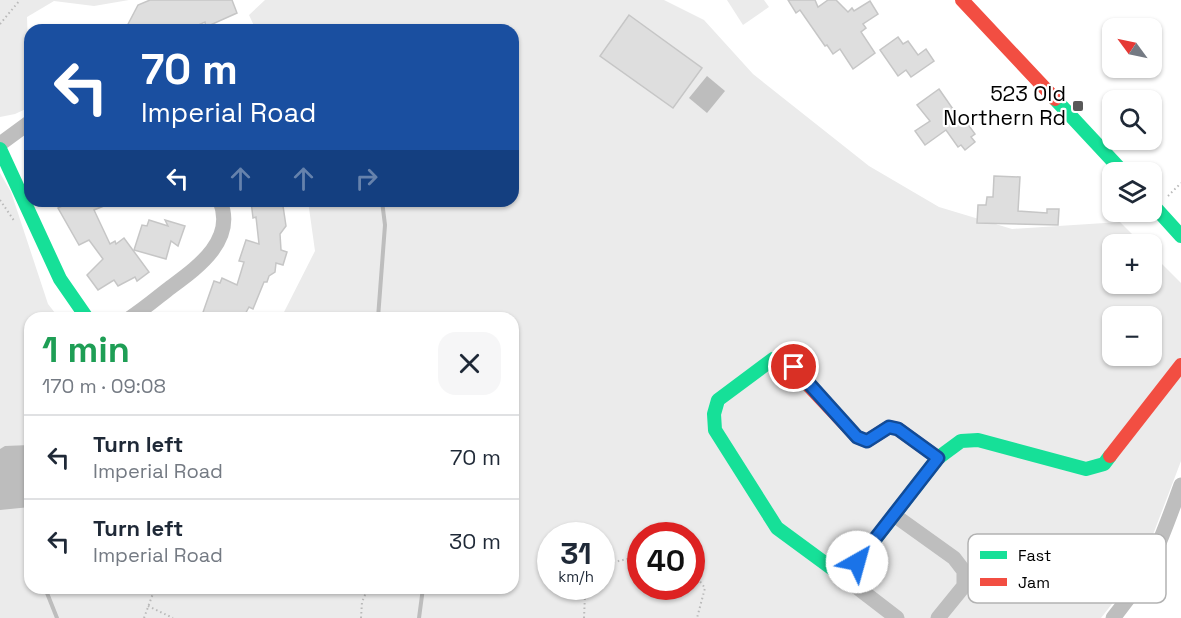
<!DOCTYPE html>
<meta charset="utf-8">
<style>
:root{--surface:#fff;--page:#f6f6f7;--text:#1f2937;--muted:#747a83;--line:#e0e1e3}
body{margin:0;font-family:"Space Grotesk",sans-serif;background:var(--page);color:var(--text);height:100vh;display:flex;flex-direction:column;font-size:22px;white-space:nowrap}
*{box-sizing:border-box;margin:0}
p{font-size:20px;color:var(--muted)}
.icon{flex:none;width:33px;height:33px;fill:none;stroke:currentColor;stroke-width:2;stroke-linecap:round;stroke-linejoin:round}
.map{position:relative;flex:1;overflow:hidden}
.details{position:absolute;left:24px;top:312px;width:495px;height:282px;display:flex;flex-direction:column;background:var(--surface);border-radius:18px;box-shadow:0 2px 4px #0004}
.details>*{flex:none}
.hud{position:absolute;left:24px;top:24px;width:495px;height:183px;border-radius:18px;box-shadow:0 2px 4px #0004;background:#1a4fa0;color:#fff;overflow:hidden}
.needle{width:39px;rotate:303deg}
.tools{position:absolute;left:1102px;top:18px;display:grid;gap:12px}
.tools a{display:grid;place-items:center;width:60px;height:60px;border-radius:12px;background:var(--surface);box-shadow:0 2px 4px #0004;font-size:30px}
.speed{position:absolute;left:537px;top:522px;display:flex;gap:12px;font-size:30px;font-weight:700;text-align:center}
.speed>*{display:grid;place-content:center;width:78px;height:78px;border-radius:50%;background:var(--surface);box-shadow:0 2px 4px #0004;line-height:1}
.speed small{font-size:15px;font-weight:400}
.speed .limit{border:9px solid #d22;background:#fff;color:#111}
.pin{position:absolute;display:grid;place-items:center;width:51px;height:51px;color:#fff;margin:-26px;border:3px solid #fff;border-radius:50%;box-shadow:0 2px 6px #0007}
.me{position:absolute;width:66px;margin:-33px;rotate:38deg;stroke-linejoin:round;filter:drop-shadow(0 0 4px #0008)}
.turn{display:flex;align-items:center;gap:21px;height:126px;padding:0 18px;font-size:27px}
.turn .icon{width:78px;height:78px;stroke-width:2.5}
.turn b{display:block;font-size:42px;line-height:51px}
.lanes{display:flex;align-items:center;height:57px;padding:0 18px;background:#0003;justify-content:center;gap:30px;direction:ltr}
.lanes .off{opacity:.35}
.round{display:grid;place-items:center;flex:none;width:63px;height:63px;border-radius:18px;background:var(--page)}
.headline{display:flex;align-items:center;justify-content:space-between;height:102px;padding:0 18px}
h1{font-size:36px;font-weight:700;line-height:45px;color:#1e9e55}
ul{padding:0;list-style:none}
li{display:flex;align-items:center;gap:18px;height:84px;padding:0 18px;border-top:2px solid var(--line)}
li div{flex:1}
li b{display:block;font-size:22px}
li em{font-style:normal}
.map>svg:first-child{display:block}
.green{fill:#ebebeb;fill-rule:evenodd}
.water{fill:#bdbdbd}
.lines{fill:none;stroke-linecap:round;stroke-linejoin:round}
.stream{stroke:#bdbdbd;stroke-width:4}
.building{fill:#dedede;stroke:#c6c6c6;stroke-width:1.5}
.path{stroke:#b9b9b9;stroke-width:2;stroke-dasharray:1.5 3;stroke-linecap:butt}
.street{stroke:#bebebe;stroke-width:15}
.fast{stroke:#16e098;stroke-width:14}
.jam{stroke:#f24e42;stroke-width:14}
.route-casing{stroke:#114b97;stroke-width:15}
.route{stroke:#1a73e8;stroke-width:10}
.poi-dot{fill:#595959;stroke:#fff;stroke-width:2}
.labels{text-anchor:middle;stroke-width:4.5;stroke-linejoin:round;paint-order:stroke}
.poi-label{font-size:21px;fill:#000;stroke:#fff;text-anchor:end}
.key{fill:#fff;stroke:#b2b2b2;stroke-width:1.5}
.key-label{font-size:16px;fill:#000}
</style>
<div class="map">
<svg width="1181" height="618" viewBox="0 0 1181 618">
<rect width="100%" height="100%" fill="#fff"/>
<g class="green">
<polygon points="0,0 129,0 94,6 54,1 27,17 30,107 15,114 0,117"/>
<path d="M265,0H664L704,20L753,74L869,166L939,207L1012,229L1120,222L1142,244H1113V284H1152V254L1181,283V461L1146,553L1129,582L1101,618H0V173L11,192L48,304L59,318H30V588H513V318H281L315,251L308,201H513V30H256L249,15ZM1113,316H1152V356H1113ZM550,536H602V586H550ZM640,536H692V586H640Z"/>
<polygon points="727,0 764,0 769,7 743,25"/>
</g>
<g class="water">
<polygon points="707,76 725,91 707,113 689,98"/>
<polygon points="30,445 30,507 0,510 0,449 5,446"/>
</g>
<g class="lines">
<g class="stream">
<polyline points="378,318 385,225 382,201"/>
<polyline points="30,507 30,539"/>
<polyline points="45,588 57,618"/>
<polyline points="419,618 423,588"/>
</g>
</g>
<g class="building">
<polygon points="150,0 232,0 237,13 206,27 205,22 187,30 125,30 138,5"/>
<polygon points="788,0 815,0 818,7 828,0 836,0 848,12 852,8 854,11 870,1 878,14 863,24 866,28 861,32 875,53 853,69 840,49 833,54 827,45 825,46 800,10 796,13"/>
<polygon points="629,15 702,68 673,108 600,56"/>
<polygon points="898,37 903,44 908,41 918,55 926,49 934,61 911,77 906,70 898,76 880,50"/>
<polygon points="939,89 964,125 967,123 975,134 971,137 975,142 965,150 961,145 958,147 946,130 925,145 915,131 930,121 917,105"/>
<polygon points="994,176 1020,177 1018,211 1047,213 1047,209 1059,209 1058,225 977,223 978,205 986,205 987,197 993,197"/>
<polygon points="72,201 116,201 94,210 110,244 115,241 116,244 124,238 149,272 137,281 135,277 118,286 114,280 98,290 87,275 103,259 89,240 79,245 58,208"/>
<polygon points="251,201 264,201 265,205 279,203 283,206 286,226 280,234 281,250 287,252 283,265 276,263 275,272 269,276 267,282 264,282 253,309 249,307 243,318 201,318 214,281 220,283 222,278 237,285 244,262 239,261 246,240 259,244 256,217 253,218"/>
<polygon points="149,220 168,226 165,220 185,226 178,246 171,241 166,259 134,250 142,225 147,226"/>
</g>
<g class="lines">
<g class="path">
<polyline points="0,24 20,0"/>
<polyline points="1168,196 1181,183"/>
<polyline points="0,200 15,222"/>
<polyline points="602,569 610,563 640,556"/>
<polyline points="692,571 705,588 697,618"/>
<polyline points="148,606 173,618"/>
<polyline points="144,618 155,588"/>
<polyline points="361,618 362,602 368,588"/>
<polyline points="584,618 585,595 589,586"/>
</g>
<g class="street">
<polyline points="0,144 30,122"/>
<path d="M130,318C144,309 158,297 171,287C198,267 236,240 220,201"/>
<polyline points="894,515 954,558 964,571 964,586 938,618"/>
<polyline points="845,578 897,618"/>
<path d="M1113,618C1151,572 1161,540 1181,485"/>
</g>
<g class="fast">
<polyline points="1055,99 1123,172"/>
<polyline points="0,149 60,279 87,318"/>
<polyline points="1152,204 1181,236"/>
<polyline points="809,386 783,359 773,359 718,400 714,414 715,430 777,528 845,578 938,458 961,441 978,440 1086,469 1104,464 1110,456"/>
</g>
<g class="jam">
<polyline points="962,0 1055,99"/>
<polyline points="809,386 857,437 867,441 889,427 898,429 938,458"/>
<polyline points="1110,456 1181,365"/>
</g>
</g>
<g class="lines">
<defs>
<polyline id="route" points="794,367 857,437 867,441 889,427 898,429 938,458 857,562"/>
</defs>
<use href="#route" class="route-casing"/>
<use href="#route" class="route"/>
</g>
<rect class="poi-dot" x="1072" y="100" width="12" height="12" rx="3"/>
<g class="labels">
<g class="poi-label">
<text x="1066" y="101">523 Old<tspan x="1066" dy="24">Northern Rd</tspan></text>
</g>
</g>
<rect x="968" y="534" width="198" height="69" rx="9" class="key"/>
<rect x="980" y="551" width="27" height="8" fill="#16e098"/>
<rect x="980" y="578" width="27" height="8" fill="#f24e42"/>
<g class="key-label">
<text x="1018" y="561">Fast</text>
<text x="1018" y="588">Jam</text>
</g>
</svg>
<div class="tools">
<a><svg class="needle" viewBox="-14 -14 28 28"><path d="M0-13l5 13h-10z" fill="#e53935"/><path d="M0 13l5-13h-10z" fill="#747a83"/></svg></a>
<a><svg class="icon" aria-label="search" viewBox="0 0 24 24"><circle cx="10" cy="10" r="6"/><path d="M15 15l6 6"/></svg></a>
<a><svg class="icon" aria-label="layers" viewBox="0 0 24 24"><path d="M12 4l9 5-9 5-9-5zM3 14l9 5 9-5"/></svg></a>
<a>+</a>
<a>−</a>
</div>
<div class="speed"><div>31<small>km/h</small></div><div class="limit">40</div></div>
<div class="pin" style="left:794px;top:367px;background:#d93025"><svg class="icon" aria-label="arrive" viewBox="0 0 24 24"><path d="M6 21V4h12l-3 4 3 4H6"/></svg></div>
<svg class="me" style="left:857px;top:562px" viewBox="-20 -20 40 40"><circle r="19" fill="#fff"/><path d="M0-13L10 11 0 6-10 11z" fill="#1a73e8"/></svg>
<div class="hud">
<div class="turn"><svg class="icon" aria-label="left" viewBox="0 0 24 24"><path d="M17 20v-9H6M10 6l-5 5 5 5"/></svg><div><b>70 m</b>Imperial Road</div></div>
<div class="lanes"><svg class="icon" aria-label="left" viewBox="0 0 24 24"><path d="M17 20v-9H6M10 6l-5 5 5 5"/></svg><svg class="icon off" aria-label="ahead" viewBox="0 0 24 24"><path d="M12 20V5M6 11l6-6 6 6"/></svg><svg class="icon off" aria-label="ahead" viewBox="0 0 24 24"><path d="M12 20V5M6 11l6-6 6 6"/></svg><svg class="icon off" aria-label="right" viewBox="0 0 24 24"><path d="M7 20v-9h11M14 6l5 5-5 5"/></svg></div>
</div>
<section class="details">
<div class="headline"><div><h1>1 min</h1><p>170 m · 09:08</p></div><a class="round"><svg class="icon" aria-label="close" viewBox="0 0 24 24"><path d="M6 6l12 12M18 6L6 18"/></svg></a></div>
<ul>
<li><svg class="icon" aria-label="left" viewBox="0 0 24 24"><path d="M17 20v-9H6M10 6l-5 5 5 5"/></svg><div><b>Turn left</b><p>Imperial Road</p></div><em>70 m</em></li>
<li><svg class="icon" aria-label="left" viewBox="0 0 24 24"><path d="M17 20v-9H6M10 6l-5 5 5 5"/></svg><div><b>Turn left</b><p>Imperial Road</p></div><em>30 m</em></li>
</ul>
</section>
</div>
